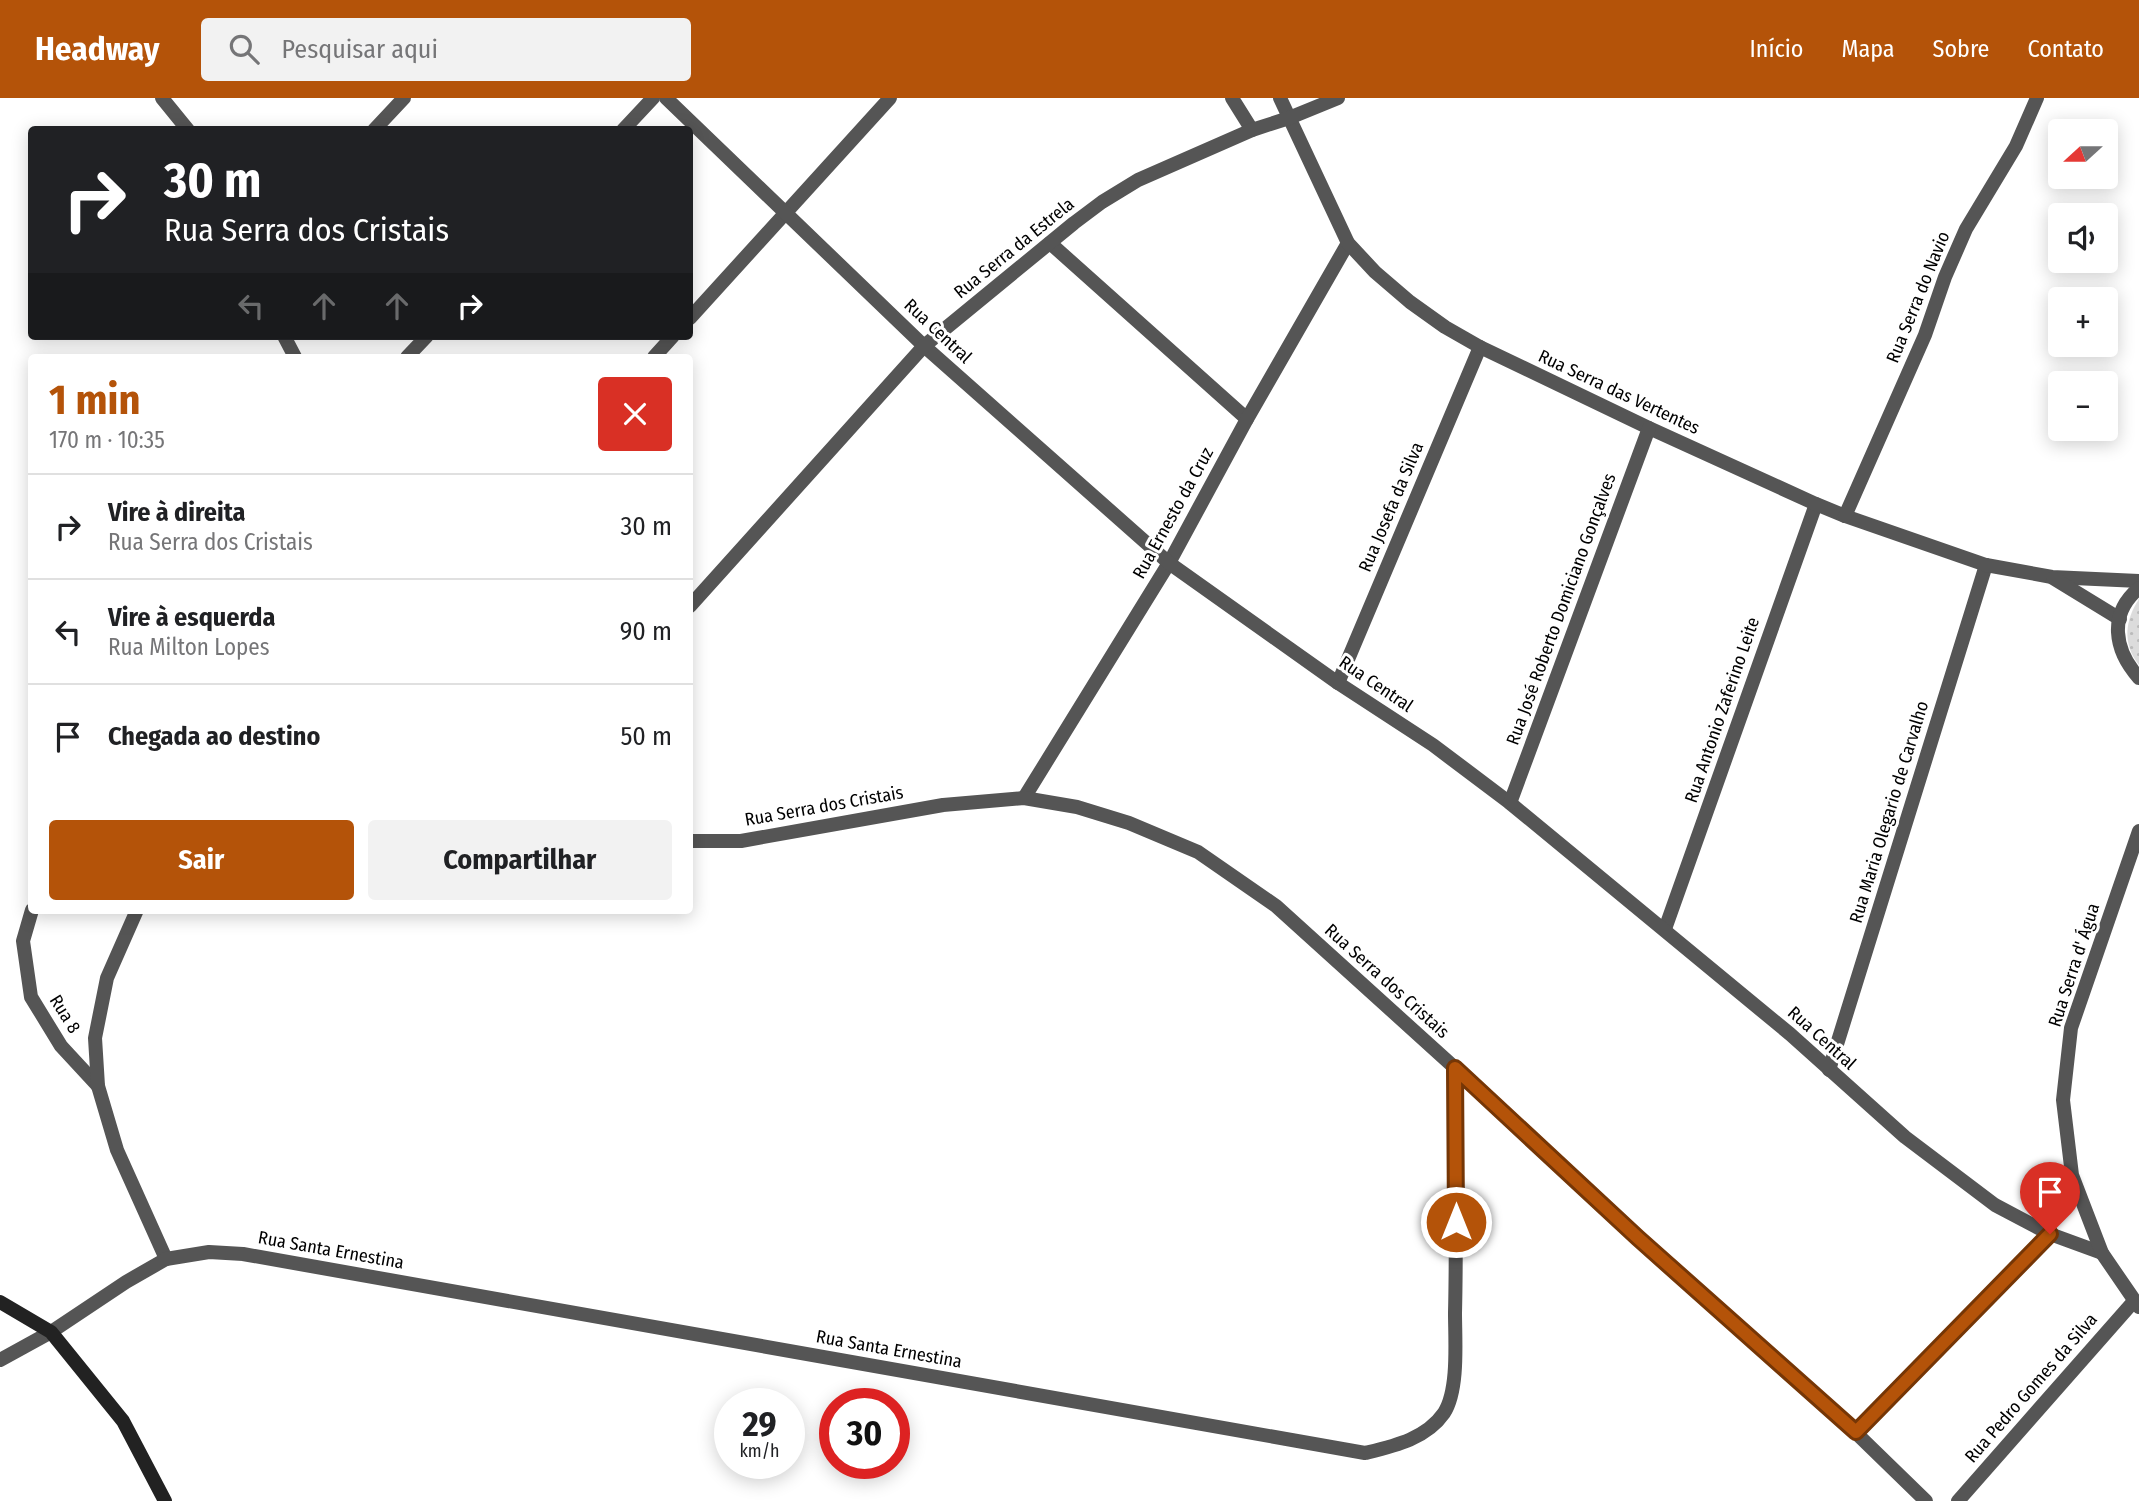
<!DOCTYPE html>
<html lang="pt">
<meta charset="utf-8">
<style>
:root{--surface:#fff;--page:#f2f2f2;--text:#202124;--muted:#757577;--line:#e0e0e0;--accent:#b45309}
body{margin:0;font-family:"Fira Sans Condensed",sans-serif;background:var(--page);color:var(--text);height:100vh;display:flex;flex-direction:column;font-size:26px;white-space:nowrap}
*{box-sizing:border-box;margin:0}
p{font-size:23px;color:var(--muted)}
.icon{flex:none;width:38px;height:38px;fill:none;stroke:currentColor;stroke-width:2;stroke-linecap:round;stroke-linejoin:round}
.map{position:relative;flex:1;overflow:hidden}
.details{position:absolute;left:28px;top:256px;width:665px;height:560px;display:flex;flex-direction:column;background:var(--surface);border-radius:7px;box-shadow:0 4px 18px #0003}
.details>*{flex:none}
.guide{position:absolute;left:28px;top:28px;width:665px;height:214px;border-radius:7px;box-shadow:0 4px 18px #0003;background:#202124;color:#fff;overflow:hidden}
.needle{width:46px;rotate:249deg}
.fabs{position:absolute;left:2048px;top:21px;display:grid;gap:14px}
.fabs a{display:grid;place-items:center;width:70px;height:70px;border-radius:7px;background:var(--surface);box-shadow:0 4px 18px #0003;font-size:35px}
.speed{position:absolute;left:714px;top:1290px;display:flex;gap:14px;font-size:35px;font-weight:700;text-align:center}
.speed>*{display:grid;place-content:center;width:91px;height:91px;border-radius:50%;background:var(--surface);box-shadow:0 4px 18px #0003;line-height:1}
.speed small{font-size:18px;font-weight:400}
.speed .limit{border:10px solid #d22;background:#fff;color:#111}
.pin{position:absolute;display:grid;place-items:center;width:60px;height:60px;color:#fff;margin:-72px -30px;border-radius:50% 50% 50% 0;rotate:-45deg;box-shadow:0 0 7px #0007}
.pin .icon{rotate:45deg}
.me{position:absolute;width:77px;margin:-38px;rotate:0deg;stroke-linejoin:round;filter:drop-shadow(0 0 5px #0008)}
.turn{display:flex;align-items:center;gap:24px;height:147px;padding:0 21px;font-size:32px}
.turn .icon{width:91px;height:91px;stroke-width:2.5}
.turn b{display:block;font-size:49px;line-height:60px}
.lanes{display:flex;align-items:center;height:66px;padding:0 21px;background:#0003;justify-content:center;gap:35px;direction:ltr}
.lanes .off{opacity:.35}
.round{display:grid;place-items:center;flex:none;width:74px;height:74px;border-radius:7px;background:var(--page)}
.overview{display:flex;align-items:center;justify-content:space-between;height:119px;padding:0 21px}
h1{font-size:42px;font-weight:700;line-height:52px;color:var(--accent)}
.primary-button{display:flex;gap:14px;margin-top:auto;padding:14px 21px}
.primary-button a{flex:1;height:80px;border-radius:7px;background:var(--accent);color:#fff;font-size:28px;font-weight:700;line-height:80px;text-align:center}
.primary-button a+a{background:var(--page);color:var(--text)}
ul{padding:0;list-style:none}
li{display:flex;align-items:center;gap:21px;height:105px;padding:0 21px;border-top:2px solid var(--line)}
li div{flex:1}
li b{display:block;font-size:26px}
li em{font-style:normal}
header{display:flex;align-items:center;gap:42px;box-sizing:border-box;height:98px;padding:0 35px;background:var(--accent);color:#fff}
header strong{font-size:33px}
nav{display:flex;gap:38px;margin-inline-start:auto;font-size:24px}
.search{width:490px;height:63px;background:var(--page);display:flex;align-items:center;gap:18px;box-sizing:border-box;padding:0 24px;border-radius:7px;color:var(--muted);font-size:26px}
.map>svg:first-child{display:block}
.park{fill:url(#park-dots)}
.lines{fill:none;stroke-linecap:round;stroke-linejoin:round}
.service{stroke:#555;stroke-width:14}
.minor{stroke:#555;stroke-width:14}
.tertiary{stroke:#555;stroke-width:14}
.secondary{stroke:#222;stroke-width:14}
.route-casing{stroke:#753606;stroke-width:18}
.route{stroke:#b45309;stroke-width:12}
.labels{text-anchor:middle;stroke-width:6;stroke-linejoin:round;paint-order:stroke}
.street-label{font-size:18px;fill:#000;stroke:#fff}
</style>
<header>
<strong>Headway</strong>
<div class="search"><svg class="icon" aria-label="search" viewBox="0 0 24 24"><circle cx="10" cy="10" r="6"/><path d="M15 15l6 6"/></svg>Pesquisar aqui</div>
<nav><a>Início</a><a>Mapa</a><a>Sobre</a><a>Contato</a></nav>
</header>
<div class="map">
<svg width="2139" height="1403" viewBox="0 0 2139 1403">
<defs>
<pattern id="park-dots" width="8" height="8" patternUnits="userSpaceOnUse" patternTransform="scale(1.75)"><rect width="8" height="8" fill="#dcdcdc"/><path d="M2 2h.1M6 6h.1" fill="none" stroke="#bbb" stroke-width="1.8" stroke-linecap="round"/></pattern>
</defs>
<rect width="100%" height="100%" fill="#fff"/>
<path class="park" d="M2139,501V567C2122,546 2125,522 2139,501Z"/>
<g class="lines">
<g class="service">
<polyline points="374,32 404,0"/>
<polyline points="623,32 653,0"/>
<polyline points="1050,145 1247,321"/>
<polyline points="690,220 890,0"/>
<polyline points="407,259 427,238"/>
<polyline points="654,259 673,238"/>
<polyline points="1338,585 1480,249"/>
<polyline points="1024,700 1169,465 1247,321 1348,145"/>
<polyline points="32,812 23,843 31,899 61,948 98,988"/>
<polyline points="1665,831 1816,406"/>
<polyline points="1829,972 1986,467"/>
</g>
<g class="minor">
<polyline points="666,0 924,248 1169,465 1338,585 1433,647 1510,705 1790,936 1905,1039 1995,1107 2050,1136 2102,1155"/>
<polyline points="1232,0 1252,32"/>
<polyline points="1280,0 1348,145 1375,174 1410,204 1445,229 1480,249 1649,330 1816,406 1845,418 1986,467 2052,479 2139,483"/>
<polyline points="1845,418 1925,237 1945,179 1966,131 2016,48 2037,0"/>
<polyline points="2053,480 2120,521"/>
<path d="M2139,490C2108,516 2114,552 2139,580"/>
<polyline points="690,508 924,248 1074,125 1102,104 1138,82 1252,32 1289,20 1338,0"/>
<polyline points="1510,705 1649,330"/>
<polyline points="2139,733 2071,930 2063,1002 2072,1077 2102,1155 2139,1209"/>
<polyline points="137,812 107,880 95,940 98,988 117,1052 166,1161"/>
<path d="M0,1262L51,1234L126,1184L166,1161L209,1154L243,1156L1365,1355C1394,1348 1426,1341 1444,1315C1459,1292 1455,1242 1455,1215C1457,1133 1455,1052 1455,970"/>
<polyline points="1855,1334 2050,1136"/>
<polyline points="1958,1403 2134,1203"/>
</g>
<g class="tertiary">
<polyline points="162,0 188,32"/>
<polyline points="284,238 295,259"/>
<polyline points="690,743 741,743 943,707 1024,700 1077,709 1129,725 1198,754 1276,808 1455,970 1638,1140 1855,1334 1926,1403"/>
</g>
<polyline class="secondary" points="0,1204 51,1234 123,1323 165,1403"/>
</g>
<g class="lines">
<defs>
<polyline id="route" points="1456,1124 1455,970 1638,1140 1856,1334 2050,1136"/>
</defs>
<use href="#route" class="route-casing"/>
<use href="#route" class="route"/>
</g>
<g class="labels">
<g class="street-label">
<text transform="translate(1014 150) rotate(-39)" y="6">Rua Serra da Estrela</text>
<text transform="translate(1918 199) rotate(-68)" y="6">Rua Serra do Navio</text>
<text transform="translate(938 233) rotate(43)" y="6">Rua Central</text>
<text transform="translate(1619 294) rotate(25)" y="6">Rua Serra das Vertentes</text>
<text transform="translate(1391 409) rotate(-67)" y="6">Rua Josefa da Silva</text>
<text transform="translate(1173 415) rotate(-61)" y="6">Rua Ernesto da Cruz</text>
<text transform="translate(1561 511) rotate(-70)" y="6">Rua José Roberto Domiciano Gonçalves</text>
<text transform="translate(1376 586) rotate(34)" y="6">Rua Central</text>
<text transform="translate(1722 612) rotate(-71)" y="6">Rua Antonio Zaferino Leite</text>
<text transform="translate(824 708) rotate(-10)" y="6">Rua Serra dos Cristais</text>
<text transform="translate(1889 714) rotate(-73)" y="6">Rua Maria Olegario de Carvalho</text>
<text transform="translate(2074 867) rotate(-72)" y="6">Rua Serra d' Água</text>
<text transform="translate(1387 883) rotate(42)" y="6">Rua Serra dos Cristais</text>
<text transform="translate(65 916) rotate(58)" y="6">Rua 8</text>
<text transform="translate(1822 940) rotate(42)" y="6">Rua Central</text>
<text transform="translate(331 1152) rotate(10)" y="6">Rua Santa Ernestina</text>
<text transform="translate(889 1251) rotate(10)" y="6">Rua Santa Ernestina</text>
<text transform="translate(2031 1290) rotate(-49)" y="6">Rua Pedro Gomes da Silva</text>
</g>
</g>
</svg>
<div class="fabs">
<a><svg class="needle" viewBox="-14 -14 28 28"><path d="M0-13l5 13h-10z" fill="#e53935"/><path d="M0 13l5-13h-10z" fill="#757577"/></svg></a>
<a><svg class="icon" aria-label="sound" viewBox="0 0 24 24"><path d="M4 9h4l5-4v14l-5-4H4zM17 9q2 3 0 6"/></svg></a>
<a>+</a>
<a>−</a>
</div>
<div class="speed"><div>29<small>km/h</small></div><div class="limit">30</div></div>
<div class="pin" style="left:2050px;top:1136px;background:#d93025"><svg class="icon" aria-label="arrive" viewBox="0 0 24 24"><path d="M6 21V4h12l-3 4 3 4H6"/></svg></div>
<svg class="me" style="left:1456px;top:1124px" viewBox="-20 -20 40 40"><circle r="17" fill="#b45309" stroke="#fff" stroke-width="3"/><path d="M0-11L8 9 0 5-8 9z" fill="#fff"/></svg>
<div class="guide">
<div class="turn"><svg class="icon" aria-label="right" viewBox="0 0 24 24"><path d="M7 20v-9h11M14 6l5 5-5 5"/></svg><div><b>30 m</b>Rua Serra dos Cristais</div></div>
<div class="lanes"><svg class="icon off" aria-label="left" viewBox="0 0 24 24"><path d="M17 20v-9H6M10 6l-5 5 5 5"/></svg><svg class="icon off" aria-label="ahead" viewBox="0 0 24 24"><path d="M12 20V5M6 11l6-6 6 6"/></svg><svg class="icon off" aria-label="ahead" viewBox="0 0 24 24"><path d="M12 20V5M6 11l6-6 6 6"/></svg><svg class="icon" aria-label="right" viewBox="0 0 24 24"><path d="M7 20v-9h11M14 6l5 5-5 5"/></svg></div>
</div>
<section class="details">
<div class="overview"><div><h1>1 min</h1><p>170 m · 10:35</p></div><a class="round" style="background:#d93025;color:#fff"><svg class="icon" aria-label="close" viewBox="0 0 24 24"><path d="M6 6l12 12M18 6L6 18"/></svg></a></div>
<ul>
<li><svg class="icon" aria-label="right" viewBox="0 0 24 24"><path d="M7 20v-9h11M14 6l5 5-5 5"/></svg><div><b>Vire à direita</b><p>Rua Serra dos Cristais</p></div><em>30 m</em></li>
<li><svg class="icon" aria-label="left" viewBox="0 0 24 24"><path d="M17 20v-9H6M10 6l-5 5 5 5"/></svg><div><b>Vire à esquerda</b><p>Rua Milton Lopes</p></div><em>90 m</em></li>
<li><svg class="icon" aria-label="arrive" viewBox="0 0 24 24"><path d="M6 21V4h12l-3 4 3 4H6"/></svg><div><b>Chegada ao destino</b></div><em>50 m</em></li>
</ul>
<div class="primary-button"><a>Sair</a><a>Compartilhar</a></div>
</section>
</div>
